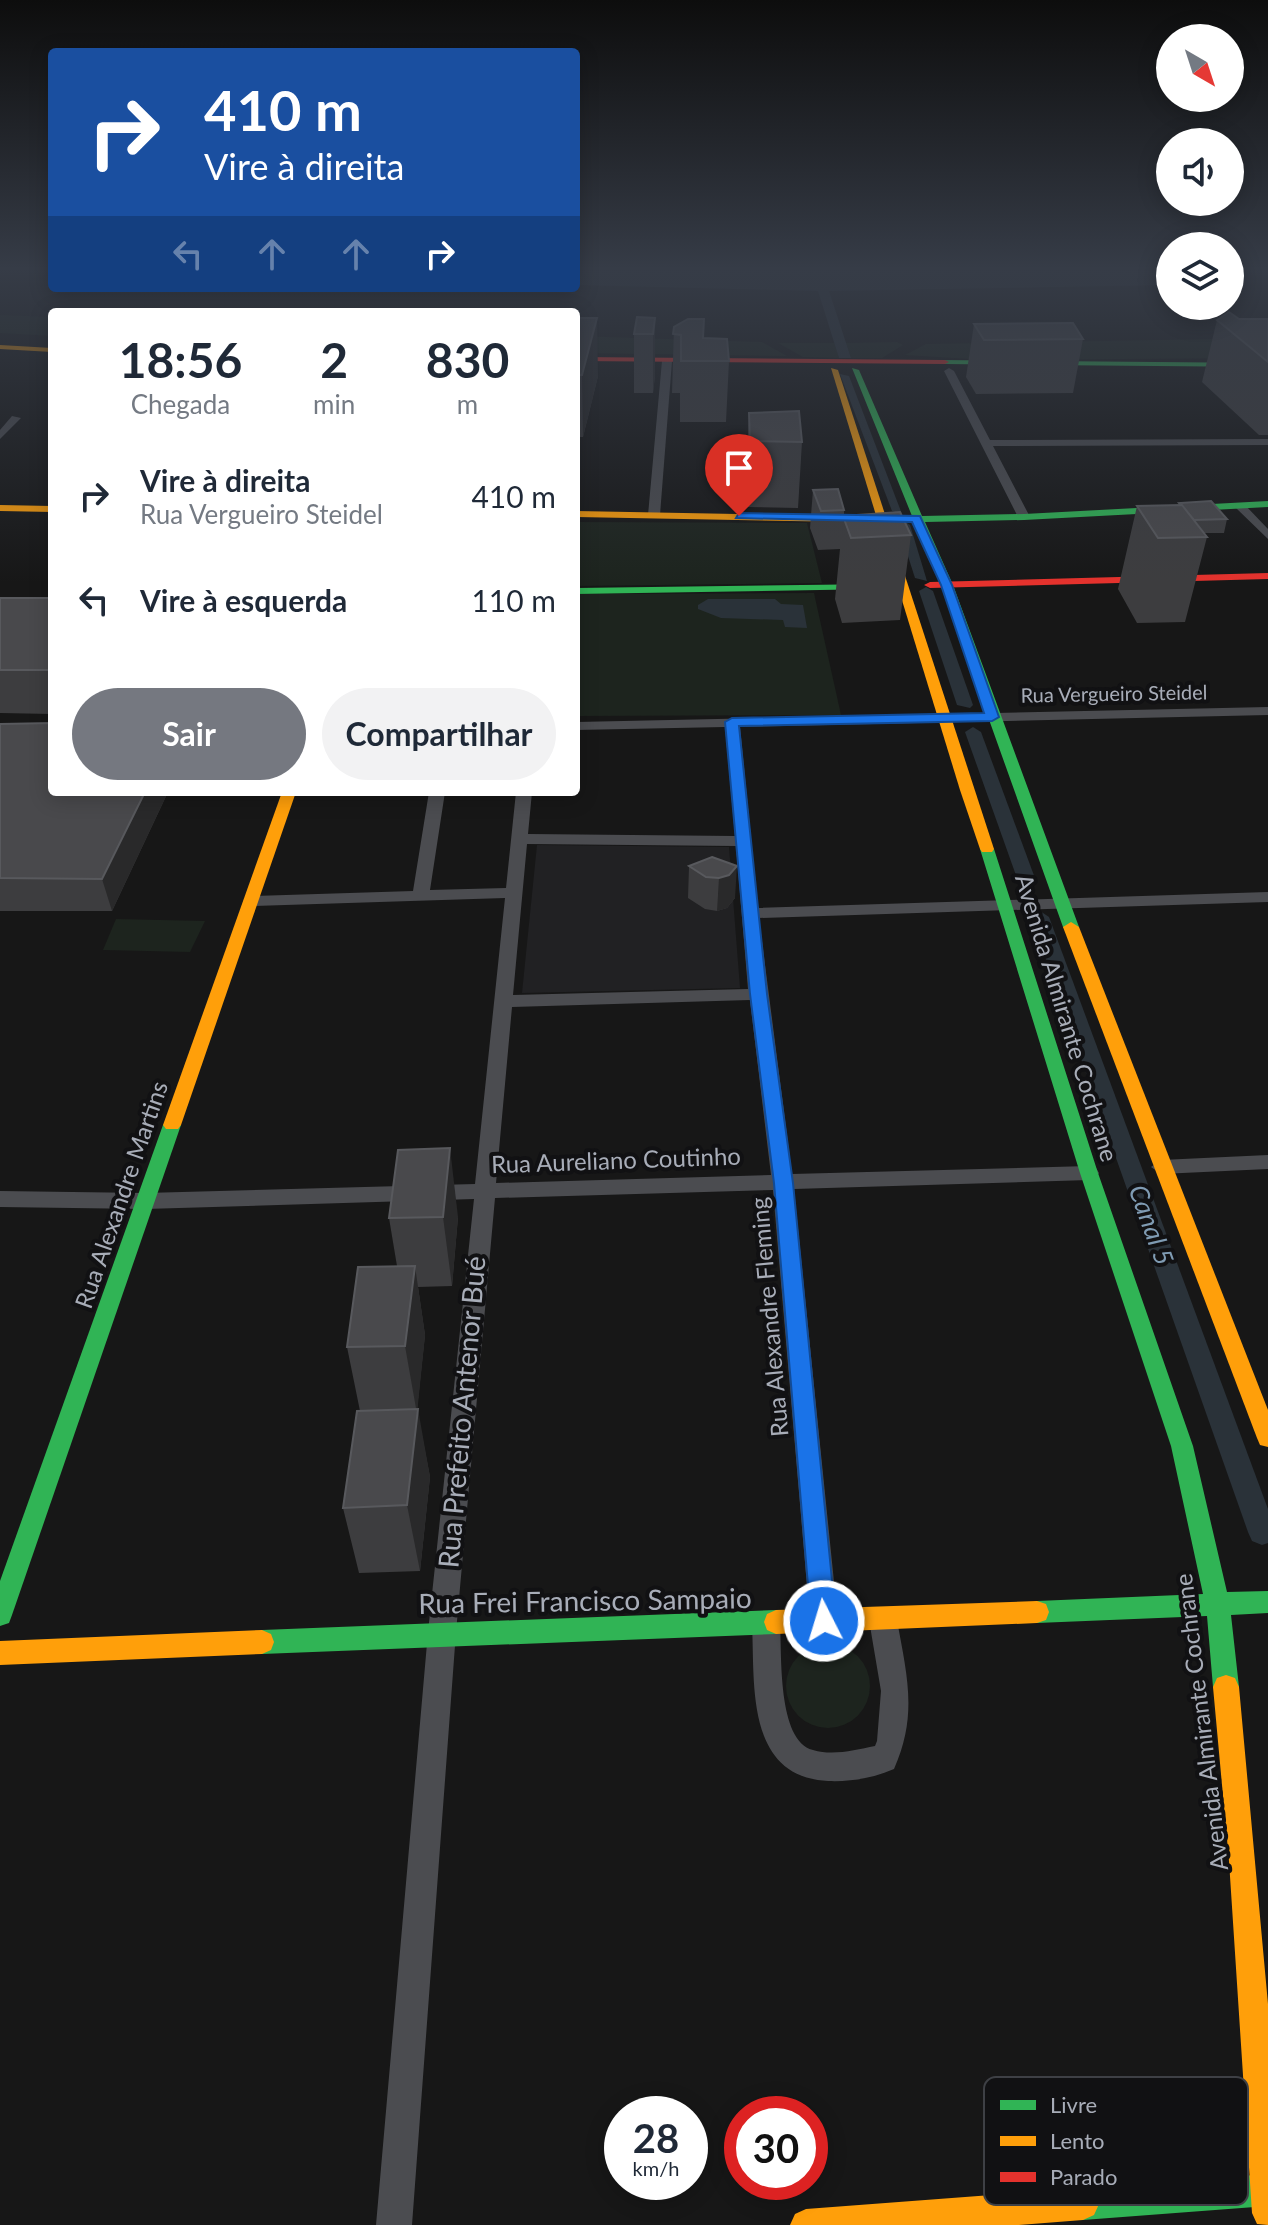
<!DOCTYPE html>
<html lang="pt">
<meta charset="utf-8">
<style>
:root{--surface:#fff;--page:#f2f2f3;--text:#1f2937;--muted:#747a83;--accent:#757880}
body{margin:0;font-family:Lato,sans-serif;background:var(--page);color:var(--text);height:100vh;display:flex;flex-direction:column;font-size:30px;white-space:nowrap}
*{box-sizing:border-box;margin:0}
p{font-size:26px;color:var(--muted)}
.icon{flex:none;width:44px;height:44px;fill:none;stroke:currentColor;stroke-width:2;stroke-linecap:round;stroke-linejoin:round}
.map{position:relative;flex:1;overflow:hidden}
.drawer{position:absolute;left:48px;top:308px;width:532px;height:488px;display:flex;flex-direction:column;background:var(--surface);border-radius:8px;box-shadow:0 4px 20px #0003}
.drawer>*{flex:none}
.banner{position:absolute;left:48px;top:48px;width:532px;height:244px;border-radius:8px;box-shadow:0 4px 20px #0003;background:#1a4fa0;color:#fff;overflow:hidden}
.needle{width:52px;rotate:141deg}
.controls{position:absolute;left:1156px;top:24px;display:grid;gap:16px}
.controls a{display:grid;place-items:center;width:88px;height:88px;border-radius:50%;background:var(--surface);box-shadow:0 4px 20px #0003;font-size:40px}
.speed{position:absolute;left:604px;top:2096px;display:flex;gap:16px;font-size:40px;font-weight:700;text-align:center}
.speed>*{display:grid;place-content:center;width:104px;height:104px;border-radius:50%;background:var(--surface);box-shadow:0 4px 20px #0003;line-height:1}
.speed small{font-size:20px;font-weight:400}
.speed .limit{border:12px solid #d22;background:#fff;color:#111}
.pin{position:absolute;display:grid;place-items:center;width:68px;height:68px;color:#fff;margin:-82px -34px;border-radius:50% 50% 50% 0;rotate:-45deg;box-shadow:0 0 8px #0007}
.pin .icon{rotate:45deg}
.me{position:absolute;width:88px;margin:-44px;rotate:355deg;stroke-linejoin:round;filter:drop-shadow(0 0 6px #0008)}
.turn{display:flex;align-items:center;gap:28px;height:168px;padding:0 24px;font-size:36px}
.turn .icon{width:104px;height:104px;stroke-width:2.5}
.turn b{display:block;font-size:56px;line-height:68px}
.lanes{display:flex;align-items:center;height:76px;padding:0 24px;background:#0003;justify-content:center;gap:40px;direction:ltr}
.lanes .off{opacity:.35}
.eta{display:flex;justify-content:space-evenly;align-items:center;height:136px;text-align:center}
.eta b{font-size:48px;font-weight:700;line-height:56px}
.primary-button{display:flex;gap:16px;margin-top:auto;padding:16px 24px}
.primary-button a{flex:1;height:92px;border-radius:48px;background:var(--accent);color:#fff;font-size:32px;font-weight:700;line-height:92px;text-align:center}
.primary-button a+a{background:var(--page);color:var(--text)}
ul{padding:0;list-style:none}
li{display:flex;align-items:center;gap:24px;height:104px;padding:0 24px}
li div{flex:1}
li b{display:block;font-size:30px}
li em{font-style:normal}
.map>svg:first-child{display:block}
.built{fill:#212123}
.green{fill:#1d241e}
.water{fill:#2a3239}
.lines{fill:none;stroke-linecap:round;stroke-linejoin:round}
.canal{fill:#2a3239;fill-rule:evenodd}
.street{fill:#4b4c50;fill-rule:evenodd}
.fast{fill:#30b455;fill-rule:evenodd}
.slow{fill:#ff9f0a;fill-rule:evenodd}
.jam{fill:#e5322d;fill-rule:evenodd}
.wall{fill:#3d3d3f}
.shaded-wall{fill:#29292a}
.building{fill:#49494c;stroke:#58595d;stroke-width:2}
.route{fill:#1a73e8;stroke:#114b97;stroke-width:2}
.labels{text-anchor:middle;stroke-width:8;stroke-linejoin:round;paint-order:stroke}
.far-street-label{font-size:20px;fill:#a8adb8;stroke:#111113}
.street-label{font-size:24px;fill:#a8adb8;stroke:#111113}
.water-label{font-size:26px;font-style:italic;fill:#7f9bb3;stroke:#111113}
.near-street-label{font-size:28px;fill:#a8adb8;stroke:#111113}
.key{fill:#111113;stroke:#3e4045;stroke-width:2}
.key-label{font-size:22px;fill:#a8adb8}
</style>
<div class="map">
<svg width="1268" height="2225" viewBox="0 0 1268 2225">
<rect width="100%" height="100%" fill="#171717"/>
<polygon class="built" points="537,845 729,847 740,988 522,993"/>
<g class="green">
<polygon points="0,315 52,317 52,336 0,333"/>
<polygon points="576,336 762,342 787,356 576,353"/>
<polygon points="1268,338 1268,358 986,360 905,355 926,344"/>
<polygon points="897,342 903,345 882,358 851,358 846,343"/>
<polygon points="778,343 835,343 839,358 803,357"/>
<polygon points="576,522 807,523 822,583 576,586"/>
<polygon points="814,593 841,715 576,716 576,594"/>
<polygon points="116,919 205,921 190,952 103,950"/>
<circle cx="828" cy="1686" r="42"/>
</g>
<g class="water">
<polygon points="576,271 1170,271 1170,285 829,291 851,358 839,358 818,291 576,285"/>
<polygon points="708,599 775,599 781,604 803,605 807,628 785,627 783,620 721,618 698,609 698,605"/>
</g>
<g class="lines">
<g class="canal">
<polygon points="840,374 849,376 902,514 892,511"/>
<polygon points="904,521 910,525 927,581 915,578 898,525"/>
<polygon points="926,587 933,591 973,705 970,708 957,705 919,591"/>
<polygon points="973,727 981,732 1036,881 1033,885 1027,886 1018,881 965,732"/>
<polygon points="1040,911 1049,917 1268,1509 1268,1543 1262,1545 1252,1541 1248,1532 1031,917"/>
</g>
<g class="street">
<polygon points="667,358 672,361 660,515 654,518 648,515 662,361"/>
<polygon points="949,368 954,371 990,440 1268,439 1268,445 993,446 1030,517 1024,520 1018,517 944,371"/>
<polygon points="12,416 21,418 0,439 0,430"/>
<polygon points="1236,504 1244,504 1268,529 1268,539 1236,508"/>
<path d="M1268,707V715L740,727L758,908L1268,892V902L759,918L792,1174L1089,1166L1096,1168L1099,1173L1096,1178L1089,1180L794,1189L838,1621L834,1630L824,1634L814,1630L810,1621L773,1190L495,1198L456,1632L412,2225H376L428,1632L474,1199L145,1209L0,1207V1191L145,1193L475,1184L505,898L251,906L243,901L251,896L413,891L429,792H445L430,890L506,888L516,792H532L528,834L735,836L725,727L576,730V722ZM527,844L736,846L748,989L513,995ZM750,1000L771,1175L496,1183L512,1007Z"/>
<polygon points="1268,1155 1268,1169 1161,1174 1151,1167 1161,1160"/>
<path d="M883,1607L893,1611L897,1620C907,1676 918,1715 894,1769C874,1778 850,1782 828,1781C745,1777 755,1684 752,1624L756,1615L766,1611L776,1615L780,1624C782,1654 777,1741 813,1750C833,1756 855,1750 875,1746L877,1741L881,1691L869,1620L873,1611Z"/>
</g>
<g class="fast">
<polygon points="942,360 1268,363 1268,367 945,364"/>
<polygon points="852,368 859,370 922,516 1024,514 1268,501 1268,507 1024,520 925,522 953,585 1079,927 1077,930 1065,930 1063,927 941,585 915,522 898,522 893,519 912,516"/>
<polygon points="882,584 882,588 878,589 576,594 576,588"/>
<polygon points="987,845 994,849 1098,1173 1193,1446 1227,1592 1268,1591 1268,1613 1231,1615 1239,1687 1235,1696 1226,1699 1217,1696 1213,1687 1207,1616 1037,1623 1028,1620 1025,1612 1028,1604 1037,1601 1203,1594 1171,1446 1080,1173 980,849"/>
<polygon points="172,1119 181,1125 12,1615 9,1623 0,1626 0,1581 163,1125"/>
<polygon points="776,1610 785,1614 788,1622 785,1630 776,1634 262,1654 253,1650 250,1642 253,1634 262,1630"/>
<polygon points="1268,2174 1268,2206 1083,2220 1072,2215 1067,2204 1072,2193 1083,2188"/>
</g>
<g class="slow">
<polygon points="0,345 52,348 52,352 0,349"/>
<polygon points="831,368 838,370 994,849 992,852 982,852 980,849 960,790"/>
<polygon points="0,505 52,506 52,512 0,511"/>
<polygon points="576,511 850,516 855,519 850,522 576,517"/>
<polygon points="282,792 296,792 181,1125 178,1129 166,1129 163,1125"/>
<polygon points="1071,922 1079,927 1268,1410 1268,1447 1260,1445 1257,1438 1063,927"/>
<polygon points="1037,1601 1046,1604 1049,1612 1046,1620 1037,1623 776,1634 767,1630 764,1622 767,1614 776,1610"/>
<polygon points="262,1630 271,1634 274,1642 271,1650 262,1654 0,1665 0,1641"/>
<polygon points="1226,1675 1235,1678 1239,1687 1268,2004 1268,2225 1257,2224 1252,2213 1229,1861 1213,1687 1217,1678"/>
<polygon points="1083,2188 1094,2193 1099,2204 1094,2215 1083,2220 1019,2225 790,2225 795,2214 806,2209"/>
</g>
<g class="jam">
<polygon points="576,357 945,360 949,362 945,364 576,361"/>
<polygon points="1268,573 1268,579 930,588 924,585 930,582"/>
</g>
</g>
<g class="wall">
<polygon points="576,318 598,376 583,437 576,437"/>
<polygon points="655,318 655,375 653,393 634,393 634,334"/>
<polygon points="1268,319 1268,435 1259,435 1202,382 1217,320"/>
<polygon points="974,324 1083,339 1073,393 976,394 966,377"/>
<polygon points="674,327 703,338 729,361 726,422 680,422 680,393 672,393"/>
<polygon points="749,413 802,442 798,508 747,507 746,477"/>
<polygon points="813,490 844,510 844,516 911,535 900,620 842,623 835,599 840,549 818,550 810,528"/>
<polygon points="1179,503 1227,519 1224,533 1204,533 1207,537 1185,622 1137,623 1118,589 1137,506 1179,505"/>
<polygon points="0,598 52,598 52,714 0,713"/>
<polygon points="0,724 52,792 168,792 112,911 0,911"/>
<polygon points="712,857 735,898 727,908 717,911 705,909 688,898 689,866"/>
<polygon points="398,1150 458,1217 452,1286 418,1287 425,1335 417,1409 430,1477 420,1571 359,1573 343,1508 360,1411 347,1347 397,1266 389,1218"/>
</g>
<g class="shaded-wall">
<polygon points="597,318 598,376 583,437 582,375"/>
<polygon points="655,318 655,375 653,393 653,334"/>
<polygon points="578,450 579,475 576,494 576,464"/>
<polygon points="145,792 168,792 112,911 102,879"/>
<polygon points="737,866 735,898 727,908 717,911 719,878"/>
<polygon points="450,1148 458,1217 452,1286 443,1217"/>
<polygon points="415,1266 425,1335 417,1414 405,1346"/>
<polygon points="418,1409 430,1477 420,1571 407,1505"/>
</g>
<g class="building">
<polygon points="1229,312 1239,319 1268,319 1268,362 1217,320"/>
<polygon points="637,317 655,318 653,334 634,334"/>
<polygon points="576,318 597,318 582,375 576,375"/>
<polygon points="688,319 704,319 703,338 727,339 729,361 681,361 681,335 673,334 674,327"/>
<polygon points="1073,323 1083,339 984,340 974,324"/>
<polygon points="799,411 802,442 750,441 749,413"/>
<polygon points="838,489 844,510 821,511 813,490"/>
<polygon points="1211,501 1227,519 1194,520 1179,503"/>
<polygon points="1182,505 1207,537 1158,538 1137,506"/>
<polygon points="900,512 911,535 851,538 843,516"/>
<rect x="0" y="598" width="52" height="72"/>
<polygon points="52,723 52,792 145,792 102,879 0,878 0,724"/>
<polygon points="712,857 737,866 729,875 719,878 706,877 689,866"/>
<polygon points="450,1148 443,1217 389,1218 398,1150"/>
<polygon points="415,1266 405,1346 347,1347 358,1267"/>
<polygon points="418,1409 407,1505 343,1508 357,1411"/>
</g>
<linearGradient id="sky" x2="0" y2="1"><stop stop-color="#0d0d0d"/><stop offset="0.46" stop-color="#363c47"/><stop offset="1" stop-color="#363c47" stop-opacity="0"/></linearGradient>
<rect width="1268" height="583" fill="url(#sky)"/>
<polygon class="route" points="739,513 920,516 952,585 999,717 992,721 739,726 767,994 793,1183 836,1621 832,1630 824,1633 815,1630 811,1621 774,1183 750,994 725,722 732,718 984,713 941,585 912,522 736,518"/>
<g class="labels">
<g class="far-street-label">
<text transform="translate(1114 694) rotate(-1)" y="7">Rua Vergueiro Steidel</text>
</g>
<g class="street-label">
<text transform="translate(1066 1018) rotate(73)" y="8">Avenida Almirante Cochrane</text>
<text transform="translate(616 1161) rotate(-2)" y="8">Rua Aureliano Coutinho</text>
<text transform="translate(122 1195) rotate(-71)" y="8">Rua Alexandre Martins</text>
<text transform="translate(770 1317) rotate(-95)" y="8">Rua Alexandre Fleming</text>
<text transform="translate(1202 1722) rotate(-97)" y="8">Avenida Almirante Cochrane</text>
</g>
<g class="water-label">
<text transform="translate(1151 1225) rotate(70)" y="9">Canal 5</text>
</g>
<g class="near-street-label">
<text transform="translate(462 1412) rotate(-85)" y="10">Rua Prefeito Antenor Bué</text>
<text transform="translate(585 1601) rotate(-1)" y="10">Rua Frei Francisco Sampaio</text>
</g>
</g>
<rect x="984" y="2077" width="264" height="128" rx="12" class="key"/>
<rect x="1000" y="2100" width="36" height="10" fill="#30b455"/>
<rect x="1000" y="2136" width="36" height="10" fill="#ff9f0a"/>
<rect x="1000" y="2172" width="36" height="10" fill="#e5322d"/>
<g class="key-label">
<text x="1050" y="2113">Livre</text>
<text x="1050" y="2149">Lento</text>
<text x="1050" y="2185">Parado</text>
</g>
</svg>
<div class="controls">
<a><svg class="needle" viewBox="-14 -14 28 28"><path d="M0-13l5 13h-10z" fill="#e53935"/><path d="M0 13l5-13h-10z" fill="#747a83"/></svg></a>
<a><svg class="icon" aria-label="sound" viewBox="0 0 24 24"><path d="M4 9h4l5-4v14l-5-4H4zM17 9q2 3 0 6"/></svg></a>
<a><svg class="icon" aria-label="layers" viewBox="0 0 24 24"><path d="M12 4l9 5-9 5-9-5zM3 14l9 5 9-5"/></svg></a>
</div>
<div class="speed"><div>28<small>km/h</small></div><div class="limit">30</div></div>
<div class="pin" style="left:739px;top:516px;background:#d93025"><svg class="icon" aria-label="arrive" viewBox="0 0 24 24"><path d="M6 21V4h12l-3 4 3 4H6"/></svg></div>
<svg class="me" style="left:824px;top:1621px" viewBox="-20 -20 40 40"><circle r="17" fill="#1a73e8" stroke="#fff" stroke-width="3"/><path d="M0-11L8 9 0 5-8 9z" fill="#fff"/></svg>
<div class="banner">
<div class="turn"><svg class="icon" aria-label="right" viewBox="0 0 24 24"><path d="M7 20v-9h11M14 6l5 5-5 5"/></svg><div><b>410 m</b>Vire à direita</div></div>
<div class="lanes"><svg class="icon off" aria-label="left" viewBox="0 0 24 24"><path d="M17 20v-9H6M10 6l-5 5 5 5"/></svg><svg class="icon off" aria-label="ahead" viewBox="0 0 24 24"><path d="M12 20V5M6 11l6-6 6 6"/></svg><svg class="icon off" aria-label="ahead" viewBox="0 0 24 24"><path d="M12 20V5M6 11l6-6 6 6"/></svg><svg class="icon" aria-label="right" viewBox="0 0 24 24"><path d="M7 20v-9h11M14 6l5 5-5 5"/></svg></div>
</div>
<section class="drawer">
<div class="eta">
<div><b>18:56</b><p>Chegada</p></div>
<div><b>2</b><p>min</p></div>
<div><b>830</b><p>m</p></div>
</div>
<ul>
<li><svg class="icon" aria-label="right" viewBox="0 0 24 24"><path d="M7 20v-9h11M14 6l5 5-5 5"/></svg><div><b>Vire à direita</b><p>Rua Vergueiro Steidel</p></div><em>410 m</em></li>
<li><svg class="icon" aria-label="left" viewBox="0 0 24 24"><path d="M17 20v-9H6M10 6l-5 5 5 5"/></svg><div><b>Vire à esquerda</b></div><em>110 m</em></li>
</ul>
<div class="primary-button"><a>Sair</a><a>Compartilhar</a></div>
</section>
</div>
